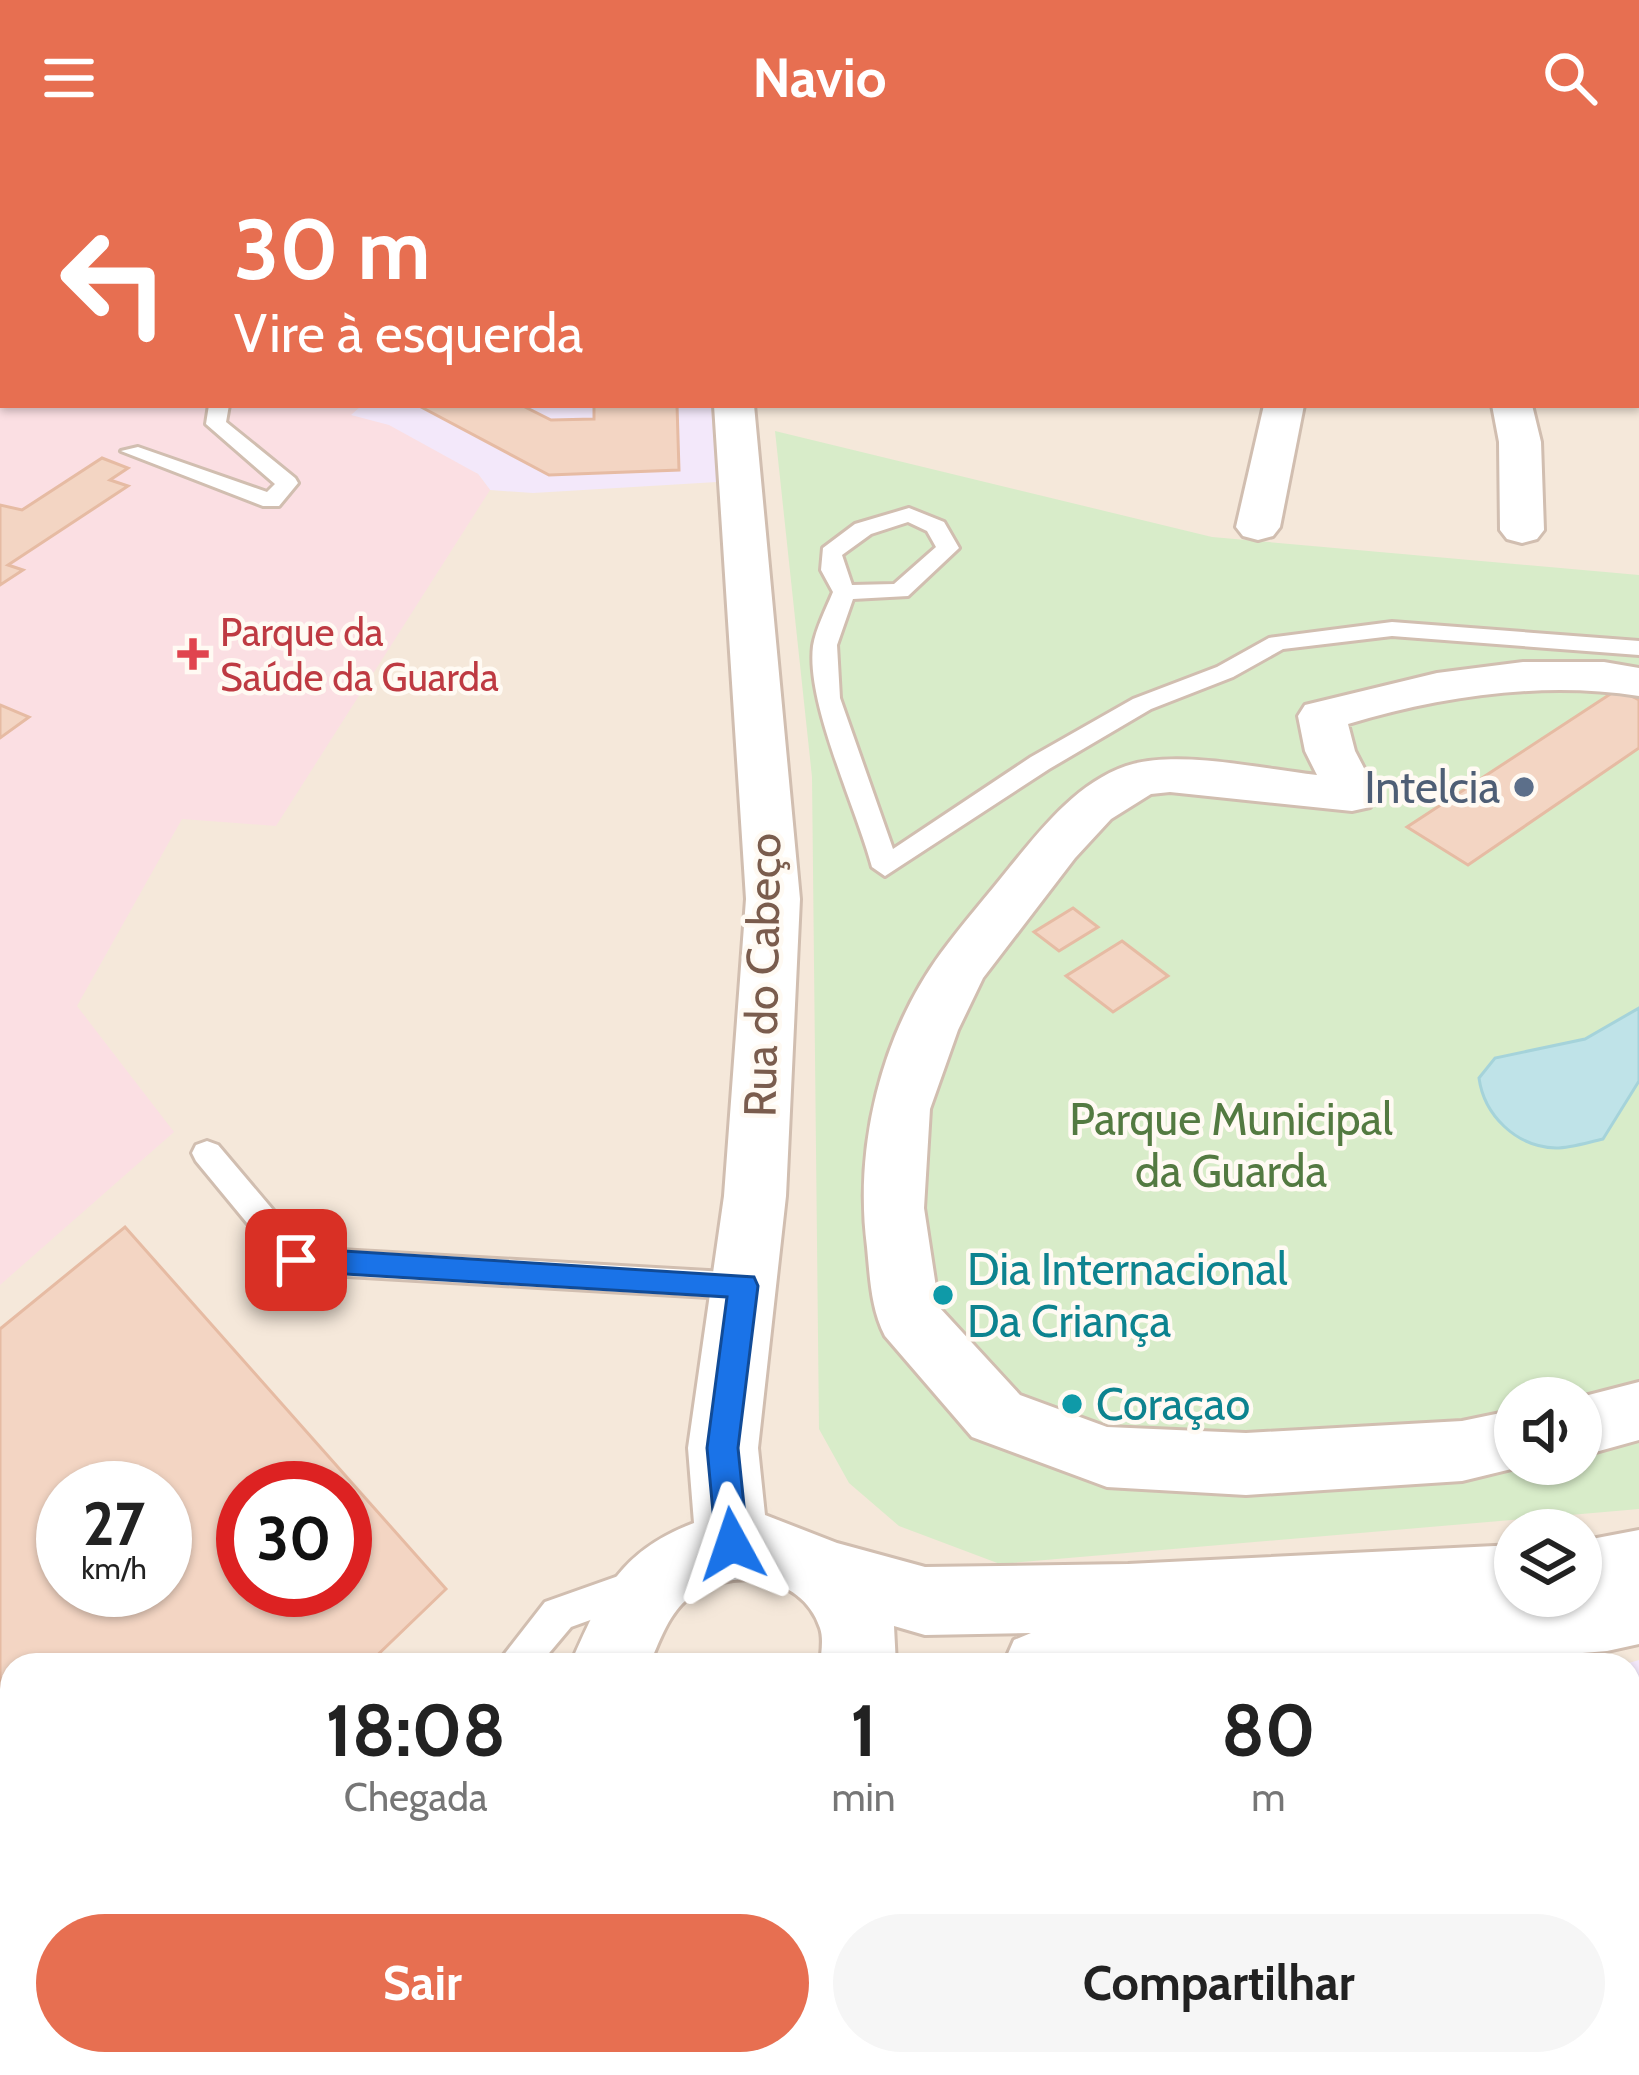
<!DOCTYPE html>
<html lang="pt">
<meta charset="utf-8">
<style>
:root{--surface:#fff;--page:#f6f6f6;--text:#222;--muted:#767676;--accent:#e76f51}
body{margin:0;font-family:Cabin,sans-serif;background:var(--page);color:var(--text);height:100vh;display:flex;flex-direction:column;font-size:45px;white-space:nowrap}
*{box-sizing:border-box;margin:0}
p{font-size:39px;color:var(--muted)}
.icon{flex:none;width:66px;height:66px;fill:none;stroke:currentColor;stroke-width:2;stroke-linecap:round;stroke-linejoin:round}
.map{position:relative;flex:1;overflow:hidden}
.details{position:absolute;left:0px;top:1497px;width:1641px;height:423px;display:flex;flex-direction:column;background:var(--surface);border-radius:36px 36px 0 0;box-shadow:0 3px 9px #0004}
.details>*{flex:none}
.top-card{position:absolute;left:0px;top:0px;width:1641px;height:252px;box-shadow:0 3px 9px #0004;background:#e76f51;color:#fff;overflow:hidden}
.controls{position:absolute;left:1494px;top:1221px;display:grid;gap:24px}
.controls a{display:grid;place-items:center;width:108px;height:108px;border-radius:50%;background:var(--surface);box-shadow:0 3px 9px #0004;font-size:60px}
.speed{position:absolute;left:36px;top:1305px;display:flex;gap:24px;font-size:60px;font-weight:700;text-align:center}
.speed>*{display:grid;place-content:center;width:156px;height:156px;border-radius:50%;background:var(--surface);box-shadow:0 3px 9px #0004;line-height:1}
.speed small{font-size:30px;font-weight:400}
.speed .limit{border:18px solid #d22;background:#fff;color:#111}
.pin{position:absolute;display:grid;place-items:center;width:102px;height:102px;color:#fff;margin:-51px;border-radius:24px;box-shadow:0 6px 18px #0006}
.me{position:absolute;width:132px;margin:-66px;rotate:355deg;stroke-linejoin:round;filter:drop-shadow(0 0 9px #0008)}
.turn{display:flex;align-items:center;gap:42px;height:252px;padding:0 36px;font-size:54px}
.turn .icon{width:156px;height:156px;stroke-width:2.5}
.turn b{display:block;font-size:84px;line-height:102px}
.eta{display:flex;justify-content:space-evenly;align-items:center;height:204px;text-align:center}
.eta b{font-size:72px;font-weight:700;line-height:84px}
.cta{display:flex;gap:24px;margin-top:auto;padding:24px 36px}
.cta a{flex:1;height:138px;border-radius:72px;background:var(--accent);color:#fff;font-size:48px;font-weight:700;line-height:138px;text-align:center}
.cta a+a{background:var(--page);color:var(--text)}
header{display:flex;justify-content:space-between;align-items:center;height:156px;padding:0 36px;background:var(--accent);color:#fff;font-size:54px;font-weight:700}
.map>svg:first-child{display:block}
.residential{fill:#f5e8da;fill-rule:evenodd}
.education{fill:#f3e8fa}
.medical{fill:#fbdfe3}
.green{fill:#d8ecc9;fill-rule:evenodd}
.water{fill:#bfe3e8;stroke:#a5d3da;stroke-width:3}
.building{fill:#f3d5c3;stroke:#e6bba3;stroke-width:3;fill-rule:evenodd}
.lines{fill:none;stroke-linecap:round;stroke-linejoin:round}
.lane-casing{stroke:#d1beb0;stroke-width:6}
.street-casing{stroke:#d1beb0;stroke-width:6}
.lane{fill:#fff;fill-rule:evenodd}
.street{fill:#fff;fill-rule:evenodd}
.route{fill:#1a73e8;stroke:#114b97;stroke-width:3}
.health-dot{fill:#e0444e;stroke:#fffaf3;stroke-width:4.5}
.service-dot{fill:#5c6f8a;stroke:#fffaf3;stroke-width:4.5}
.culture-dot{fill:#0f9aa8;stroke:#fffaf3;stroke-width:4.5}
.labels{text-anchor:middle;stroke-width:9;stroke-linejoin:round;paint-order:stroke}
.far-health-label{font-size:39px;fill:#be3a42;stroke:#fffaf3;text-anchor:start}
.service-label{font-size:45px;fill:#4e5e75;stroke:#fffaf3;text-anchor:end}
.street-label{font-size:45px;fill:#7a5c4d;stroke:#fffaf3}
.park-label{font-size:45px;fill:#537a41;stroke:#fffaf3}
.culture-label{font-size:45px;fill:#0d838f;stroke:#fffaf3;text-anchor:start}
</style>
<header><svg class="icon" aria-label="menu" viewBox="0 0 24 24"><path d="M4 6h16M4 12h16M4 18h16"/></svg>Navio<svg class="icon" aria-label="search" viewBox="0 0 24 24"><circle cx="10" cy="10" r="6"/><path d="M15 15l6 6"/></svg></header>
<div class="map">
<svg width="1639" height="1919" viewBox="0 0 1639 1919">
<rect width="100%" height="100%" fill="#fdf6ec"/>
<path class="residential" d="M0,0H1639V1919H0ZM3,3H1638V249H3ZM1515,1242H1581V1308H1515ZM63,1332H165V1434H63ZM243,1332H345V1434H243ZM1515,1374H1581V1440H1515ZM12,1509H1629V1908H12Z"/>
<g class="education">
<polygon points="362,249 711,249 717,326 533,337 490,334 478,318 350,259"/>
<polygon points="1639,1504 1639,1919 1484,1919 1470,1908 1629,1908 1629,1509 1622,1509"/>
</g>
<polygon class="medical" points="0,0 908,3 3,3 3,249 362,249 351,259 389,269 478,318 490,334 276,670 182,663 77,850 174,976 0,1129"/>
<path class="green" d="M775,275L1212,381L1639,419V1353L1000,1408L899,1370L849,1327L819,1273L812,621ZM1515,1242H1581V1308H1515Z"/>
<path class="water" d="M1639,852V925L1603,983C1589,986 1571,992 1556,992C1516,991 1484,959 1479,922L1495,902L1585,883Z"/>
<g class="building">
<polygon points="659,0 785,0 634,3"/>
<polygon points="428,249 521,249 551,264 594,263 594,249 677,249 679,314 549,319 423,252"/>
<polygon points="102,302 128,312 110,324 128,330 8,409 23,414 0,429 0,349 22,354"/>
<polygon points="1618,533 1639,544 1639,592 1468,709 1407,671"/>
<polygon points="0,549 29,561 0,582"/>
<polygon points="1073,752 1098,771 1059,795 1034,776"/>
<polygon points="1122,785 1168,820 1113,856 1066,820"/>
<path d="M125,1071L446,1433L367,1509H12V1849L0,1861V1173ZM63,1332H165V1434H63ZM243,1332H345V1434H243Z"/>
<polygon points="1629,1758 1639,1765 1639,1919 1615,1919 1600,1908 1629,1908"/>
</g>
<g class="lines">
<defs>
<g id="lane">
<rect x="871" y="0" width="16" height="3"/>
<polygon points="209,249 229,249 226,266 295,322 298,327 279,350 263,350 121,295 138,291 267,336 275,328 206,268"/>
<path d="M909,352L944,366L959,392L908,440L853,443L837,489L840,542L893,693L1031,601L1133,543L1217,511L1269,482L1392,466L1639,485V499L1392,480L1283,493L1233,521L1151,553L1049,613L885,720L872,711C856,651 806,547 813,490C816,472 826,453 833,436L821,414L823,392L855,368ZM908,366L927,375L936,391L894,428L852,429L842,399L871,378Z"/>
<polygon points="207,985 218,989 305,1092 743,1117 754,1121 759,1130 754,1139 743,1143 296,1117 285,1113 196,1005 192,997 196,989"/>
<polygon points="641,1412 654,1417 659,1429 654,1441 571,1471 539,1509 496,1509 545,1446"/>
</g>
<g id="street">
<polygon points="972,0 1014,0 970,3"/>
<polygon points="1451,0 1494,0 1496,3 1453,3"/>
<rect x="1638" y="32" width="1" height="20"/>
<path d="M714,249H754L800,743L786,1040L758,1292L765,1359L837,1387L925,1411L1128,1408L1515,1389V1440H1581V1385L1639,1374V1488L1607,1495L1432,1509H1003L1014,1484L1031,1477L925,1479L894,1470L896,1509H820C821,1497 824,1483 820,1472C801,1415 725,1411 686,1444C667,1461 659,1487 649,1509H570C602,1438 618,1396 694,1367L688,1292L724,1040L746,743Z"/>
<polygon points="1264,249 1304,249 1280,371 1273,380 1258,384 1243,380 1236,371"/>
<polygon points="1492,249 1532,249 1541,286 1544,374 1537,383 1522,387 1507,383 1500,374 1499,286"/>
<path d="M1523,506H1604L1639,512V540C1542,525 1442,540 1348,568L1355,595L1378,639L1370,651L1352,655L1170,636L1151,638L1111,663L1075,702L983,822L958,874L930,953L924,1052L939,1151L1020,1239L1107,1271L1246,1277L1462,1265L1515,1254V1308H1532L1462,1325L1246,1339L1107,1331L972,1281L885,1180C871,1153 870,1122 867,1091C854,991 881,879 941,797C963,767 987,740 1010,711C1042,672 1077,627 1126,610C1177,593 1262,613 1317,619L1305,595L1298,560L1305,549L1437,517Z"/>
<polygon points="1639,1226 1639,1284 1581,1300 1581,1242 1577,1242"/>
<polygon points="190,1908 284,1908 280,1919 186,1919"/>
<polygon points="284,1908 377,1908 373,1919 280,1919"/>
<polygon points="1309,1908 1405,1908 1409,1919 1313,1919"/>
</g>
</defs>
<use href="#lane" class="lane-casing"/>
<use href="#street" class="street-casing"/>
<use href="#lane" class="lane"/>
<use href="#street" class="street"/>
</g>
<polygon class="route" points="296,1092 754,1121 758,1130 738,1292 748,1388 744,1398 732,1403 720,1398 716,1388 707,1292 727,1141 296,1115 286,1112 282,1104 286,1095"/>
<path class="health-dot" d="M187 480h12v12h12v12h-12v12h-12v-12h-12v-12h12z"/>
<circle class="service-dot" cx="1524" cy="631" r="12"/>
<g class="culture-dot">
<circle cx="943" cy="1139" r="12"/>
<circle cx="1072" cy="1248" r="12"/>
</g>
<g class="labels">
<g class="far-health-label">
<text x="220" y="490">Parque da<tspan x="220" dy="45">Saúde da Guarda</tspan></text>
</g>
<g class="service-label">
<text x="1500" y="647">Intelcia</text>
</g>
<g class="street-label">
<text transform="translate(762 819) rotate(-89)" y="16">Rua do Cabeço</text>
</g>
<g class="park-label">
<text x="1231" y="979">Parque Municipal<tspan x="1231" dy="52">da Guarda</tspan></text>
</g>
<g class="culture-label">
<text x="967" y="1129">Dia Internacional<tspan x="967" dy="52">Da Criança</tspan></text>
<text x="1096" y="1264">Coraçao</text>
</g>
</g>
</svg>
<div class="controls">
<a><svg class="icon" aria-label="sound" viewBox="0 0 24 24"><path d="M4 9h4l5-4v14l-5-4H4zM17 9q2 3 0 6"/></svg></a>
<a><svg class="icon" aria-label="layers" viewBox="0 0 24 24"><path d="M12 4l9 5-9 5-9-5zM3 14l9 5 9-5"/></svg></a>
</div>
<div class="speed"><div>27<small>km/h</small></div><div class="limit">30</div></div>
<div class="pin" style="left:296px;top:1104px;background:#d93025"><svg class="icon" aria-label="arrive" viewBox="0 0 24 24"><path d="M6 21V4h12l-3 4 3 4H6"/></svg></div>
<svg class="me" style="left:732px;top:1388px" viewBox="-20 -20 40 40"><path d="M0-17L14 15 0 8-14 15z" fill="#1a73e8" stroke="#fff" stroke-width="4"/></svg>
<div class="top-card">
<div class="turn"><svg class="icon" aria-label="left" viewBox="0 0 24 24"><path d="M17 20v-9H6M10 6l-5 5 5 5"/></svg><div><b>30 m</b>Vire à esquerda</div></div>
</div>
<section class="details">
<div class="eta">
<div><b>18:08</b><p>Chegada</p></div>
<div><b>1</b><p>min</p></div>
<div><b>80</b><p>m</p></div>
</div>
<div class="cta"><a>Sair</a><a>Compartilhar</a></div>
</section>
</div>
